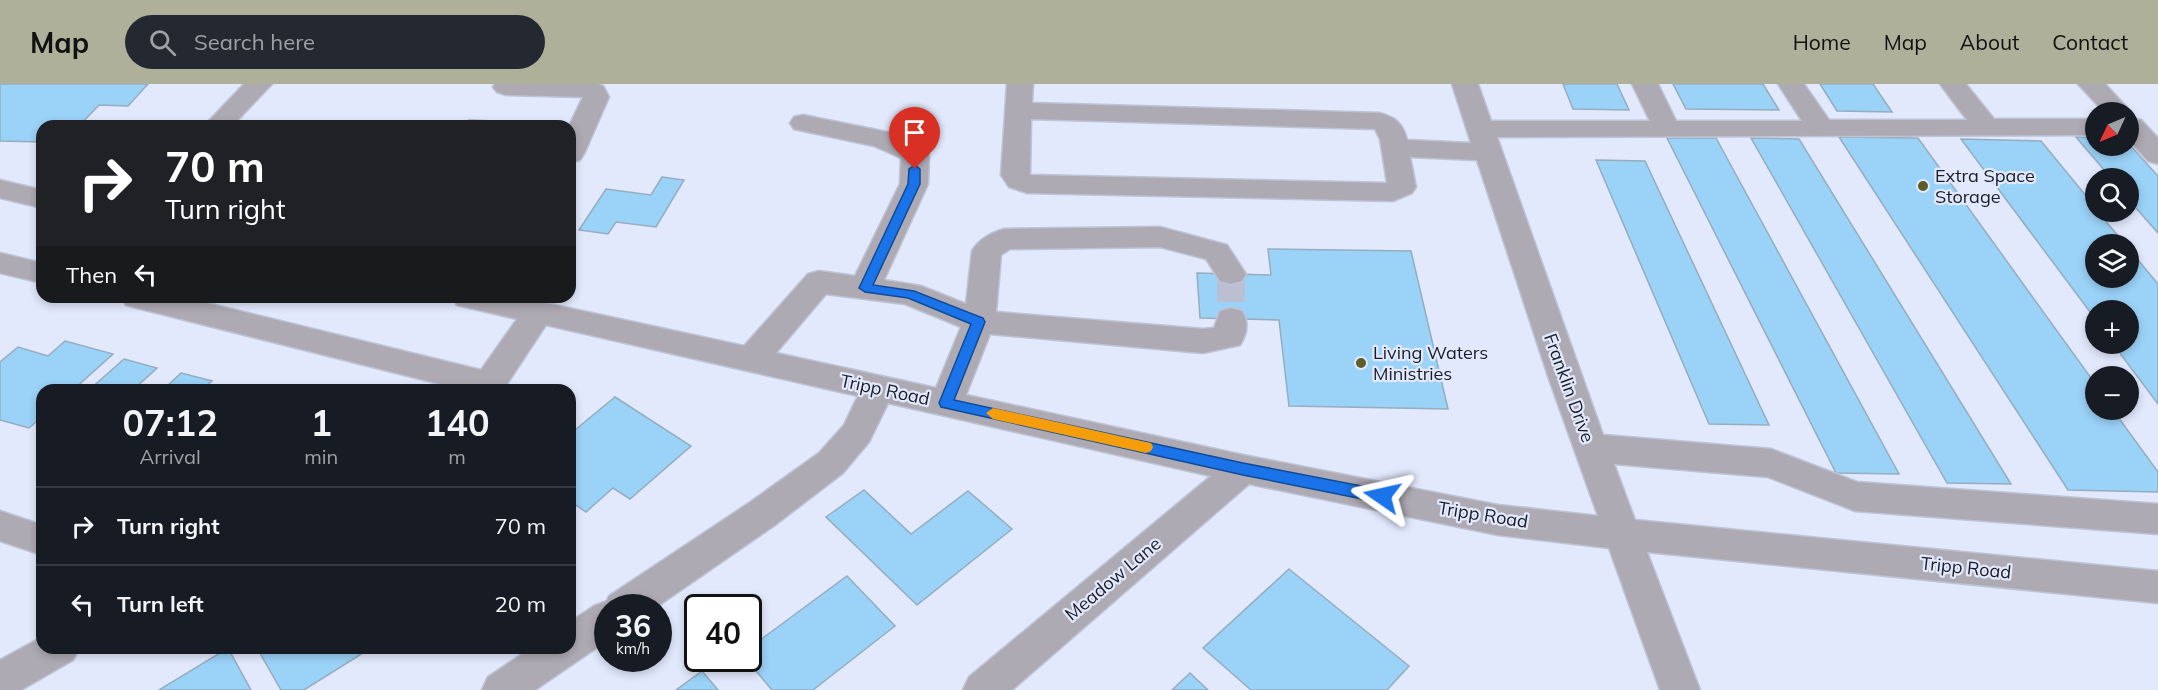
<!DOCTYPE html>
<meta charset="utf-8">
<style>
:root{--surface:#171b24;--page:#242831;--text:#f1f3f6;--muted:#9ea1a6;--line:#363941;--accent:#aeb09a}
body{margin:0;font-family:Mulish,sans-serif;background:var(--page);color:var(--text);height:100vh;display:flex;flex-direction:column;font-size:22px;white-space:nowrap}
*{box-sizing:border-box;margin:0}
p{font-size:20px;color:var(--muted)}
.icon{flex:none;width:33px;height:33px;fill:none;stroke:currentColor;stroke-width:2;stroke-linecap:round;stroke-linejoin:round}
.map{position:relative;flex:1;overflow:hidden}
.side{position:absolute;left:36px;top:300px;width:540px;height:270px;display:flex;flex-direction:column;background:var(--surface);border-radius:18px;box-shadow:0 3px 9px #0003}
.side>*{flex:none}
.hud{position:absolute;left:36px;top:36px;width:540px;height:183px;border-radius:18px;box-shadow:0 3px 9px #0003;background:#202124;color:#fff;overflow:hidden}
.needle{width:39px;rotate:226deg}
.buttons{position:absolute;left:2085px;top:18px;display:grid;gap:12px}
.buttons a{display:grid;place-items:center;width:54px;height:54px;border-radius:50%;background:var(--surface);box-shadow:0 3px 9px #0003;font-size:30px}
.speed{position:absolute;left:594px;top:510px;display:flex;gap:12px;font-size:30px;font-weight:700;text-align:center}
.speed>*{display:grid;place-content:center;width:78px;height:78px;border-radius:50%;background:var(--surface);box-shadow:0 3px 9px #0003;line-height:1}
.speed small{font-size:15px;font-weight:400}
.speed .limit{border:3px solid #111;border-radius:9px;background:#fff;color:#111}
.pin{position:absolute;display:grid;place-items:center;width:51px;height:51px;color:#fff;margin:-62px -26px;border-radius:50% 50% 50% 0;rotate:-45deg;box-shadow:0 0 6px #0007}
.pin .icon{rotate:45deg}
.me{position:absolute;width:66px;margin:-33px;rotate:281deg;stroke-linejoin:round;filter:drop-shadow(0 0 4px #0008)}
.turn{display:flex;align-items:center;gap:21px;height:126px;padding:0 30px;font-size:27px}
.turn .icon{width:78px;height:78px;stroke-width:2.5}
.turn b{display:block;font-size:42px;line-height:51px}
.then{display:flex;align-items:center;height:57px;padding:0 30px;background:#0003;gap:12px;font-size:22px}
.eta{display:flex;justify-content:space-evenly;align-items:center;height:102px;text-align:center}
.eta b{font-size:36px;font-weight:700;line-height:42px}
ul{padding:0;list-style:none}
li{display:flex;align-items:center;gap:18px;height:78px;padding:0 30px;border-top:2px solid var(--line)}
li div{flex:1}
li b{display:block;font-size:22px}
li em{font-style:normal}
header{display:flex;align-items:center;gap:36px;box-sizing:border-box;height:84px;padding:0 30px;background:var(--accent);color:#111}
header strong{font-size:28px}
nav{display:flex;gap:33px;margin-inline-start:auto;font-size:21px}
.search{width:420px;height:54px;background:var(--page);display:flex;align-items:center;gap:15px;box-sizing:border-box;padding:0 21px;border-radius:33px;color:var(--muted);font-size:22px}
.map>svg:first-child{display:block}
.building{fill:#9bd2f8;stroke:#95adbe;stroke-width:1.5}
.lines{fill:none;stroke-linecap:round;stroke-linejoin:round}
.minor-tunnel{stroke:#bac0d2;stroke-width:28;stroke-dasharray:28 14;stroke-linecap:butt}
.minor-casing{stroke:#bec4d6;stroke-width:3}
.minor{fill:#aeaab4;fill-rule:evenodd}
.route{fill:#1a73e8;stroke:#114b97;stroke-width:1.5}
.slow{fill:#f59e0b}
.poi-dot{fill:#5d5d2a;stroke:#e2e9fd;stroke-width:2}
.labels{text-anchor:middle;stroke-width:4.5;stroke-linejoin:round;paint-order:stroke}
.poi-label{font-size:18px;fill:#1a1d26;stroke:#e2e9fd;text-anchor:start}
.street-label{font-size:18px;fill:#1a1d26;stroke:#e2e9fd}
</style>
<header>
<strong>Map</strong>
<div class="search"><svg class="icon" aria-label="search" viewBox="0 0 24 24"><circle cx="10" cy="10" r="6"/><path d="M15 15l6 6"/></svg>Search here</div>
<nav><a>Home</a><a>Map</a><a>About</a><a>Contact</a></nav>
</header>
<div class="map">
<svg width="2158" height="606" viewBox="0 0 2158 606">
<rect width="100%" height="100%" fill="#e2e9fd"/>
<g class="building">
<polygon points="0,0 148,0 128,22 99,21 79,42 42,42 42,58 0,57"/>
<polygon points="1563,0 1617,0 1629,26 1573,25"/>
<polygon points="1673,0 1763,0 1779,26 1686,25"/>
<polygon points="1820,0 1873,0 1892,28 1837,27"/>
<polygon points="469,36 570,40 569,42 465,42"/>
<polygon points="1839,53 1918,54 2096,301 2096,326 2113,326 2158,388 2158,408 2068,406"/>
<polygon points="2076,53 2096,54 2096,62 2128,62 2128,59 2158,92 2158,149 2128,115 2128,94 2111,94"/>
<polygon points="1667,54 1716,54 1899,390 1836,389"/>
<polygon points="1751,54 1799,55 2011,400 1947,399"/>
<polygon points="1961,55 2041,57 2096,124 2096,128 2098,128 2125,160 2096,160 2096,194 2128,194 2128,164 2158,200 2158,320 2113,260 2128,260 2128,226 2096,226 2096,236"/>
<polygon points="1596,76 1645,77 1769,341 1709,340"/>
<polygon points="662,93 684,96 656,143 616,138 608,150 579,146 606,105 651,111"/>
<polygon points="1268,165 1411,167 1448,325 1289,322 1279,236 1200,234 1197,189 1271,191"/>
<polygon points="65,257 113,270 73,306 42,306 42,333 29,344 0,336 0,278 18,263 48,272"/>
<polygon points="124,275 157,284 133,306 89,306"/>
<polygon points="181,289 212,297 202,306 163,306"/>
<polygon points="615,313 691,362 630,415 613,404 586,428 570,417 570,350"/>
<polygon points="864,406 911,450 968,407 1012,445 917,521 826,433"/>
<polygon points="1289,485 1409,582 1387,606 1251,606 1203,564"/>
<polygon points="847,492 895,542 813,606 772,606 745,574 748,574 748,565"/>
<polygon points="228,564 251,606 159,606"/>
<polygon points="257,564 371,564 304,606 281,606"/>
<polygon points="702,587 718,606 676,606"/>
<polygon points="1190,589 1208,606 1172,606"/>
</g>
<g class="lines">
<polyline class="minor-tunnel" points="1231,190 1231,235"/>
<defs>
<g id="minor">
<polygon points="244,0 272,0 232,42 204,42"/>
<polygon points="495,0 598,0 603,2 609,13 584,70 580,76 570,79 569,42 583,13 506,11 497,8 493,3"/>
<path d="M1007,0H1033L1032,19L1379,29C1395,33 1403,39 1407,56L1471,59L1452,0H1478L1491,37H1650L1632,0H1658L1676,37H1802L1778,0H1804L1829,36H1967L1940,0H1966L1994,35H2096V51L1497,53L1603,351L1771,365L1857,398L2158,420V450L1855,427L1768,393L1614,380L1635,436L2158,487V519L1647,468L1700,606H1660L1609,464L1498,451L1249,400L1012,606H963L969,593L1211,392L888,319L869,358L843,389L775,441L655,524H608V556L535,606H482L488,593L531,564H570V538L594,522L607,517L609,512L749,419L819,369L844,341L858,312L546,241L503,306H464L137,224L126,221L122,213H182L481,286L517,235L457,221L453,213H518L744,262L808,190L819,187L855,192L900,100L901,74L874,62L794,45L790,39L794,33L803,31L892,49L925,64L929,70L928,100L884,196L921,202L966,220L972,167C979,155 991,149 1004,145L1160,143L1227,161L1246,190L1242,197L1231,200L1220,197L1206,175L1160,163L1010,165L1001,171L996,228L1203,245L1214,244L1220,227L1231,224L1242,227C1249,238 1247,250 1240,261L1203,269L990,250L966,311L1243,371L1498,421L1598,432L1549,295L1477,76L1410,73L1416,103L1412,109L1393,117L1027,109L1009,103L1001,91ZM1031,35L1375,45L1380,55L1387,99L1030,91ZM826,210L905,220L961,243L936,304L776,269Z"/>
<polygon points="2078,0 2105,0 2131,28 2128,32 2128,28 2104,28"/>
<polygon points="2128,34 2141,36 2158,54 2158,80 2148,77 2128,55"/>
<polygon points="0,96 42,106 42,124 0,114"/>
<polygon points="0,169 42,179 42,199 0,189"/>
<polygon points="0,427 42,441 42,471 0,457"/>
<polygon points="42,553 42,564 79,564 73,576 21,606 0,606 0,576"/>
</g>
</defs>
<use href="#minor" class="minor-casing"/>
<use href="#minor" class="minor"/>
</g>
<polygon class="route" points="915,81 920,85 920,100 873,201 914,207 983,234 985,238 954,316 1243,379 1382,406 1387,408 1389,412 1387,417 1382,419 1243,391 941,323 939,319 971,240 908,214 865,208 859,204 908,100 909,85"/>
<polygon class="slow" points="993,324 1146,358 1151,359 1153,363 1151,367 1146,369 993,335 986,329"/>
<g class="poi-dot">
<circle cx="1923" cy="102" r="6"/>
<circle cx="1361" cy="279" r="6"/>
</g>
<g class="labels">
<g class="poi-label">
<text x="1935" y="98">Extra Space<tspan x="1935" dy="21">Storage</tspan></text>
<text x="1373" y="275">Living Waters<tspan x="1373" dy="21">Ministries</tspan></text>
</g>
<g class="street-label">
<text transform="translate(1569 304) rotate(70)" y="6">Franklin Drive</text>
<text transform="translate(885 306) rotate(12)" y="6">Tripp Road</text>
<text transform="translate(1483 431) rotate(9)" y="6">Tripp Road</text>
<text transform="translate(1966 484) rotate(6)" y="6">Tripp Road</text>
<text transform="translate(1113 495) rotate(-40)" y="6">Meadow Lane</text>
</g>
</g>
</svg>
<div class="buttons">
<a><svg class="needle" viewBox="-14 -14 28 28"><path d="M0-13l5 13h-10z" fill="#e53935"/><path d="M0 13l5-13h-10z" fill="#9ea1a6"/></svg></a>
<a><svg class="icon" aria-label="search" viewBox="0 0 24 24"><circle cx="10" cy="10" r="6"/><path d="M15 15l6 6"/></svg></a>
<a><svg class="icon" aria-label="layers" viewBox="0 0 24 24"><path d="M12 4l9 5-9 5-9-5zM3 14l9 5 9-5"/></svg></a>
<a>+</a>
<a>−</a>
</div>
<div class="speed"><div>36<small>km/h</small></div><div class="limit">40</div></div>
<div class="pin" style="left:915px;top:85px;background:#d93025"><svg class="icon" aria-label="arrive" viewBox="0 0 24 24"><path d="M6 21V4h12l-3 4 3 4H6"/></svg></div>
<svg class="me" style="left:1382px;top:412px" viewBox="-20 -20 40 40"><path d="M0-17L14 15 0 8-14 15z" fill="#1a73e8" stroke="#fff" stroke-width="4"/></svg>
<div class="hud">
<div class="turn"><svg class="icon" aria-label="right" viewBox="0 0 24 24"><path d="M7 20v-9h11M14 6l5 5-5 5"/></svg><div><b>70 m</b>Turn right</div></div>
<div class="then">Then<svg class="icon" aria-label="left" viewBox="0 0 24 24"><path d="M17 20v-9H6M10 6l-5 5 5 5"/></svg></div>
</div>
<section class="side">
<div class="eta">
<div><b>07:12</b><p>Arrival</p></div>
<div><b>1</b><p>min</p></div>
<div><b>140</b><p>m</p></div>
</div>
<ul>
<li><svg class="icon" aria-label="right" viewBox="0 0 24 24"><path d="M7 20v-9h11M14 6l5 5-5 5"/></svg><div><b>Turn right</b></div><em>70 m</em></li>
<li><svg class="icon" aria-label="left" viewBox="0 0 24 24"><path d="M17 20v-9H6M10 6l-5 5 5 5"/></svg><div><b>Turn left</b></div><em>20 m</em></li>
</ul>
</section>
</div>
